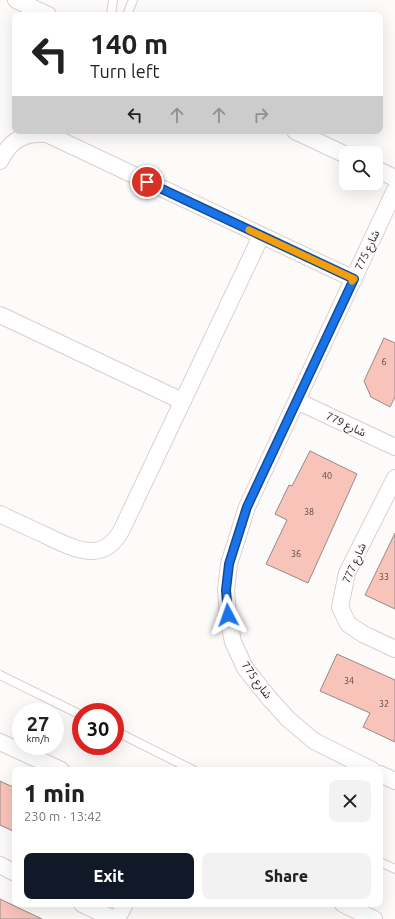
<!DOCTYPE html>
<meta charset="utf-8">
<style>
:root{--surface:#fff;--page:#f2f2f2;--text:#222;--muted:#767676;--accent:#111827}
body{margin:0;font-family:Ubuntu,"Noto Sans Arabic",sans-serif;background:var(--page);color:var(--text);height:100vh;display:flex;flex-direction:column;font-size:15px;white-space:nowrap}
*{box-sizing:border-box;margin:0}
p{font-size:13px;color:var(--muted)}
.icon{flex:none;width:22px;height:22px;fill:none;stroke:currentColor;stroke-width:2;stroke-linecap:round;stroke-linejoin:round}
.map{position:relative;flex:1;overflow:hidden}
.drawer{position:absolute;left:12px;top:767px;width:371px;height:140px;display:flex;flex-direction:column;background:var(--surface);border-radius:8px;box-shadow:0 4px 16px #0002}
.drawer>*{flex:none}
.top-card{position:absolute;left:12px;top:12px;width:371px;height:122px;border-radius:8px;box-shadow:0 4px 16px #0002;background:#fff;color:var(--text);overflow:hidden}
.fabs{position:absolute;left:339px;top:146px;display:grid;gap:8px}
.fabs a{display:grid;place-items:center;width:44px;height:44px;border-radius:8px;background:var(--surface);box-shadow:0 4px 16px #0002;font-size:20px}
.speed{position:absolute;left:12px;top:703px;display:flex;gap:8px;font-size:20px;font-weight:700;text-align:center}
.speed>*{display:grid;place-content:center;width:52px;height:52px;border-radius:50%;background:var(--surface);box-shadow:0 4px 16px #0002;line-height:1}
.speed small{font-size:10px;font-weight:400}
.speed .limit{border:6px solid #d22;background:#fff;color:#111}
.pin{position:absolute;display:grid;place-items:center;width:34px;height:34px;color:#fff;margin:-17px;border:2px solid #fff;border-radius:50%;box-shadow:0 1px 4px #0007}
.me{position:absolute;width:44px;margin:-22px;rotate:356deg;stroke-linejoin:round;filter:drop-shadow(0 0 3px #0008)}
.turn{display:flex;align-items:center;gap:14px;height:84px;padding:0 12px;font-size:18px}
.turn .icon{width:52px;height:52px;stroke-width:2.5}
.turn b{display:block;font-size:28px;line-height:34px}
.lanes{display:flex;align-items:center;height:38px;padding:0 12px;background:#0003;justify-content:center;gap:20px;direction:ltr}
.lanes .off{opacity:.35}
.round{display:grid;place-items:center;flex:none;width:42px;height:42px;border-radius:8px;background:var(--page)}
.headline{display:flex;align-items:center;justify-content:space-between;height:68px;padding:0 12px}
h1{font-size:24px;font-weight:800;line-height:30px}
.primary-button{display:flex;gap:8px;margin-top:auto;padding:8px 12px}
.primary-button a{flex:1;height:46px;border-radius:8px;background:var(--accent);color:#fff;font-size:16px;font-weight:800;line-height:46px;text-align:center}
.primary-button a+a{background:var(--page);color:var(--text)}
.map>svg:first-child{display:block}
.building{fill:#f8c3b9;stroke:#988a88}
.lines{fill:none;stroke-linecap:round;stroke-linejoin:round}
.lane-casing{stroke:#ddced0;stroke-width:10}
.street-casing{stroke:#ddced0;stroke-width:18}
.lane{stroke:#fff;stroke-width:8}
.street{stroke:#fff;stroke-width:16}
.route-casing{stroke:#114b97;stroke-width:10}
.route{stroke:#1a73e8;stroke-width:7}
.slow{stroke:#f59e0b;stroke-width:7}
.labels{text-anchor:middle;stroke-width:3.5;stroke-linejoin:round;paint-order:stroke}
.number-label{font-size:9px;fill:#584746}
.street-label{font-size:11px;fill:#231e1f;stroke:#fdfafa}
</style>
<div class="map">
<svg width="395" height="919" viewBox="0 0 395 919">
<rect width="100%" height="100%" fill="#fdfafa"/>
<g class="building">
<polygon points="384,338 395,343 395,397 390,407 371,397 364,381"/>
<polygon points="310,451 357,474 308,583 266,564 287,520 275,514 289,485 292,486"/>
<polygon points="395,533 395,609 365,595"/>
<polygon points="337,654 395,680 395,742 363,727 370,713 320,691"/>
<polygon points="0,781 15,788 15,832 0,825"/>
<polygon points="0,899 42,919 0,919"/>
</g>
<g class="lines">
<defs>
<g id="lane">
<polyline points="111,15 113,0"/>
<polyline points="127,15 133,0"/>
<polyline points="0,675 81,715"/>
<polyline points="115,731 193,770"/>
<polyline points="380,862 395,869"/>
</g>
<g id="street">
<polyline points="16,0 48,15"/>
<polyline points="295,131 346,155"/>
<path d="M0,161C10,141 23,132 47,134L354,279"/>
<polyline points="376,169 395,178"/>
<polyline points="0,315 182,401"/>
<polyline points="297,401 395,447"/>
<polyline points="395,478 347,573 340,607 348,624 363,634 395,649"/>
<path d="M0,514C16,522 32,529 47,536C76,550 105,565 123,527L261,236"/>
<polyline points="0,742 61,770"/>
<polyline points="372,770 314,741 288,719 269,698 245,668 233,642 228,615 226,590 229,564 247,507 395,190"/>
<polyline points="380,774 395,781"/>
<polyline points="0,865 15,873"/>
<polyline points="82,904 114,919"/>
<polyline points="343,904 374,919"/>
<polyline points="117,919 125,904"/>
</g>
</defs>
<use href="#lane" class="lane-casing"/>
<use href="#street" class="street-casing"/>
<use href="#lane" class="lane"/>
<use href="#street" class="street"/>
</g>
<g class="lines">
<defs>
<polyline id="route" points="147,182 354,279 247,507 229,564 226,590 228,615"/>
</defs>
<use href="#route" class="route-casing"/>
<use href="#route" class="route"/>
<polyline class="slow" points="249,230 354,279 352,281"/>
</g>
<g class="labels">
<g class="number-label">
<text x="384" y="365">6</text>
<text x="327" y="479">40</text>
<text x="309" y="515">38</text>
<text x="296" y="557">36</text>
<text x="384" y="580">33</text>
<text x="349" y="684">34</text>
<text x="384" y="707">32</text>
</g>
<g class="street-label">
<text transform="translate(367 250) rotate(-65)" y="4">شارع 775</text>
<text transform="translate(346 424) rotate(25)" y="4">شارع 779</text>
<text transform="translate(354 563) rotate(-66)" y="4">شارع 777</text>
<text transform="translate(257 680) rotate(54)" y="4">شارع 775</text>
</g>
</g>
</svg>
<div class="fabs">
<a><svg class="icon" aria-label="search" viewBox="0 0 24 24"><circle cx="10" cy="10" r="6"/><path d="M15 15l6 6"/></svg></a>
</div>
<div class="speed"><div>27<small>km/h</small></div><div class="limit">30</div></div>
<div class="pin" style="left:147px;top:182px;background:#d93025"><svg class="icon" aria-label="arrive" viewBox="0 0 24 24"><path d="M6 21V4h12l-3 4 3 4H6"/></svg></div>
<svg class="me" style="left:228px;top:615px" viewBox="-20 -20 40 40"><path d="M0-17L14 15 0 8-14 15z" fill="#1a73e8" stroke="#fff" stroke-width="4"/></svg>
<div class="top-card">
<div class="turn"><svg class="icon" aria-label="left" viewBox="0 0 24 24"><path d="M17 20v-9H6M10 6l-5 5 5 5"/></svg><div><b>140 m</b>Turn left</div></div>
<div class="lanes"><svg class="icon" aria-label="left" viewBox="0 0 24 24"><path d="M17 20v-9H6M10 6l-5 5 5 5"/></svg><svg class="icon off" aria-label="ahead" viewBox="0 0 24 24"><path d="M12 20V5M6 11l6-6 6 6"/></svg><svg class="icon off" aria-label="ahead" viewBox="0 0 24 24"><path d="M12 20V5M6 11l6-6 6 6"/></svg><svg class="icon off" aria-label="right" viewBox="0 0 24 24"><path d="M7 20v-9h11M14 6l5 5-5 5"/></svg></div>
</div>
<section class="drawer">
<div class="headline"><div><h1>1 min</h1><p>230 m · 13:42</p></div><a class="round"><svg class="icon" aria-label="close" viewBox="0 0 24 24"><path d="M6 6l12 12M18 6L6 18"/></svg></a></div>
<div class="primary-button"><a>Exit</a><a>Share</a></div>
</section>
</div>
